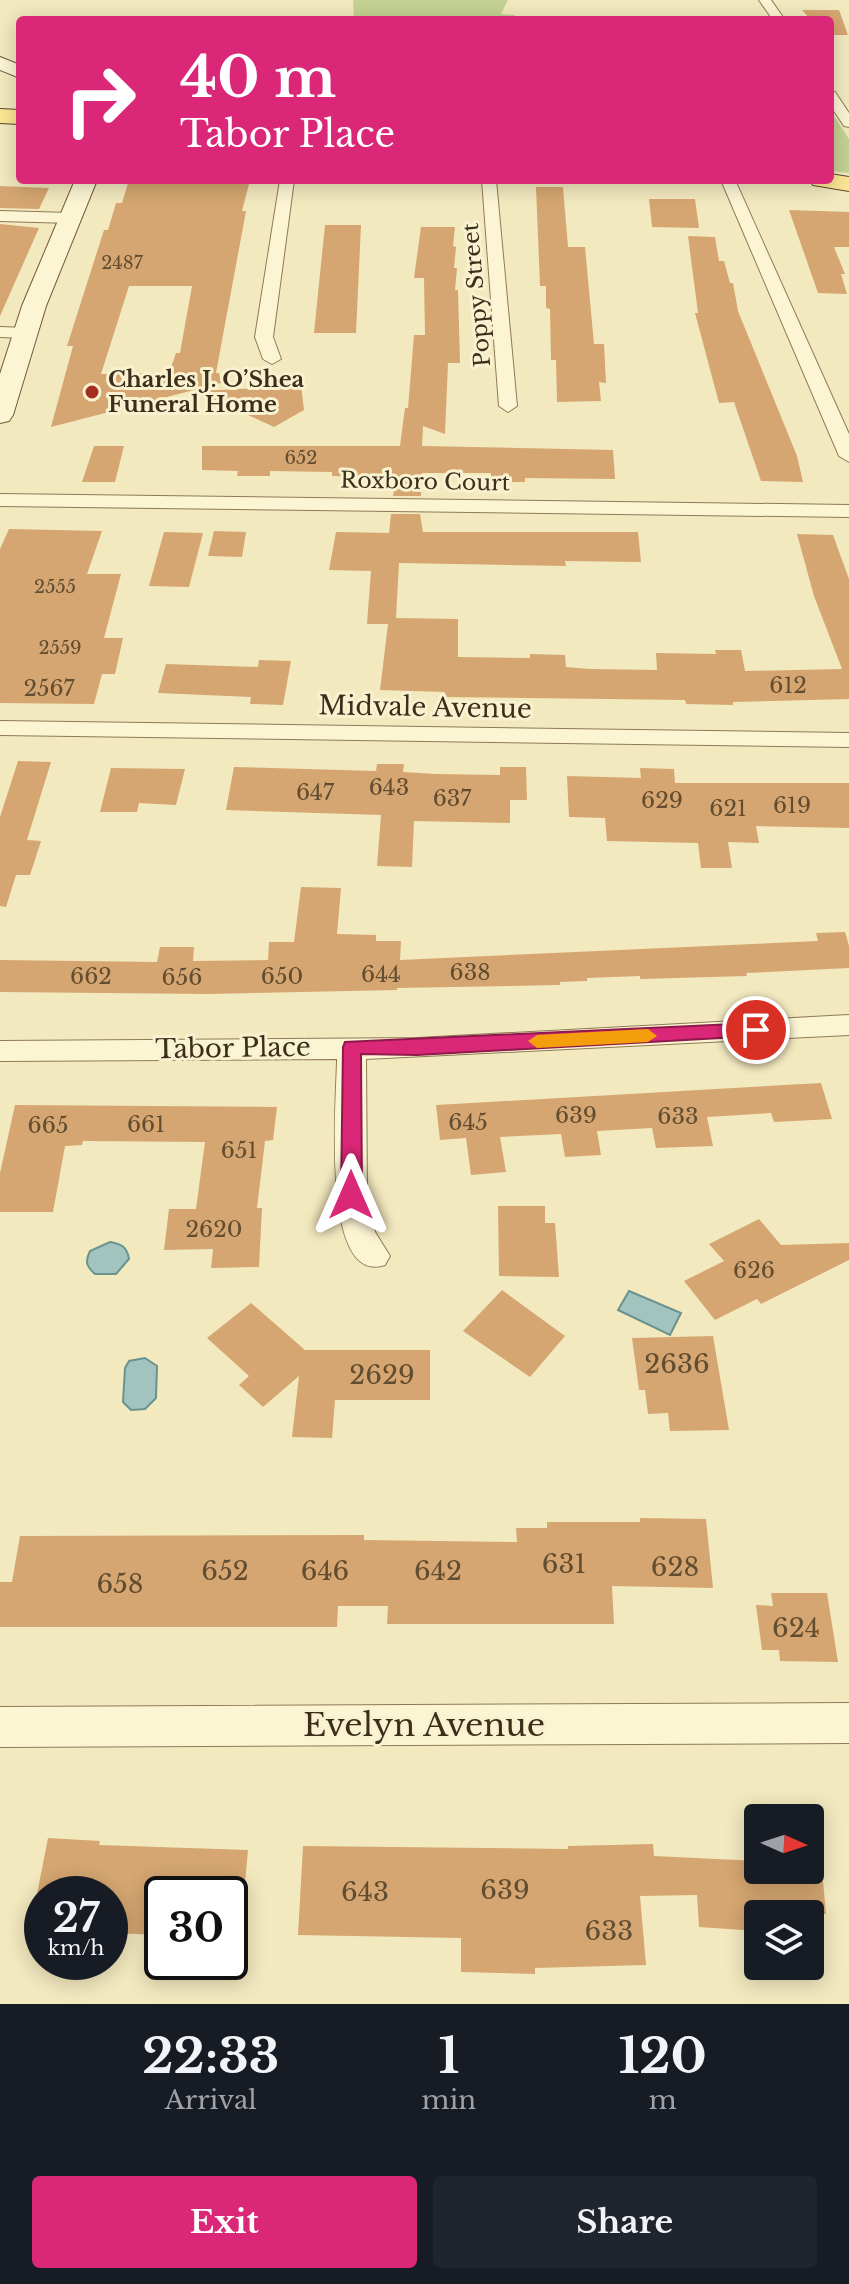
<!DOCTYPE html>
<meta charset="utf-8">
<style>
:root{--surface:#171b24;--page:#20242c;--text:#f1f3f6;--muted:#9ea1a6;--accent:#db2777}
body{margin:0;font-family:"Libre Baskerville",serif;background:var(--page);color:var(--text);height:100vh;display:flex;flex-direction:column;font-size:30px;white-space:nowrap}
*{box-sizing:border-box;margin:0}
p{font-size:26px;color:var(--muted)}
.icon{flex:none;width:44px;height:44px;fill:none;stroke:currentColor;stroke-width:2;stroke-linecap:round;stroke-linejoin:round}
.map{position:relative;height:2004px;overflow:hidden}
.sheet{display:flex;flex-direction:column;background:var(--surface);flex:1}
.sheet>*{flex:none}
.guide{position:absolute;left:16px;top:16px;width:818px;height:168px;border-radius:8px;box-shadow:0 4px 20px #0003;background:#db2777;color:#fff;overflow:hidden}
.needle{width:52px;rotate:93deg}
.fabs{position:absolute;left:744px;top:1804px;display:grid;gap:16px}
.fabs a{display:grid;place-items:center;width:80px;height:80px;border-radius:8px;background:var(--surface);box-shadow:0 4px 20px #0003;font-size:40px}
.speed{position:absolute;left:24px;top:1876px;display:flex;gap:16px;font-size:40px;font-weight:700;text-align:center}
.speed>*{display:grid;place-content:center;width:104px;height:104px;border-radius:50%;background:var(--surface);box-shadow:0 4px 20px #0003;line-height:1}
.speed small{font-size:20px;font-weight:400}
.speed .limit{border:4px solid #111;border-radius:12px;background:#fff;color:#111}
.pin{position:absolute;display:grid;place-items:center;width:68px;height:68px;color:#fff;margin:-34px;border:4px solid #fff;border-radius:50%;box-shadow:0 2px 8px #0007}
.me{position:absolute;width:88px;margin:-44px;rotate:0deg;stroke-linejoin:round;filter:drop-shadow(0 0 6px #0008)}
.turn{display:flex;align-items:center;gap:28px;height:168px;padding:0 32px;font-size:36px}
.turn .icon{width:104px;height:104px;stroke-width:2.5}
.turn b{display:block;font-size:56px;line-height:68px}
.eta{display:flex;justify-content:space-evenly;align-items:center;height:136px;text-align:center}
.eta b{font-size:48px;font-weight:700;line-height:56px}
.primary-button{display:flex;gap:16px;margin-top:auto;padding:16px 32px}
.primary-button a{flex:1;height:92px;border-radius:8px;background:var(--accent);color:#fff;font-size:32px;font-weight:700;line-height:92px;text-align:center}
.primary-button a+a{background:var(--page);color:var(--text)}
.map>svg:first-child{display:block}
.green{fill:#c3d292}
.water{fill:#a3c4be;stroke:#69938e;stroke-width:2}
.building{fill:#d5a671;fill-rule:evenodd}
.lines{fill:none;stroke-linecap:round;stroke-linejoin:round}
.minor-casing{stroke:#8e7a55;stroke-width:2}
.secondary-casing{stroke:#6f5a39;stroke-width:2}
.primary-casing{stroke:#5b472a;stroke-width:2}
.minor{fill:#fcf5d4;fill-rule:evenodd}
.secondary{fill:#fcf5d4;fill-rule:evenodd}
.primary{fill:#fae693;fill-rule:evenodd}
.route{fill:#db2777;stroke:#8e194d;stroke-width:2}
.slow{fill:#f59e0b}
.poi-dot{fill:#a32d1f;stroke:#f9f2d0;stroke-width:3}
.labels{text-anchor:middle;stroke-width:6;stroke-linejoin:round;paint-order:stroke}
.far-number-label{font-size:18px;fill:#624d30}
.far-street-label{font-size:22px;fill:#3b2f1b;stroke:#f9f2d0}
.far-poi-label{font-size:22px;font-weight:bold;fill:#3b2f1b;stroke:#f9f2d0;text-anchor:start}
.number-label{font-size:22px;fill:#624d30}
.street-label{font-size:26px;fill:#3b2f1b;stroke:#f9f2d0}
.near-number-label{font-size:26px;fill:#624d30}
.near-street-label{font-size:32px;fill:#3b2f1b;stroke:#f9f2d0}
</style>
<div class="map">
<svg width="849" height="2004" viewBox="0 0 849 2004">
<rect width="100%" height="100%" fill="#f3e9bf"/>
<g class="green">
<polygon points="353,0 508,0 501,14 515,15 512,20 354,20"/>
<polygon points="830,110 849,139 849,173 830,171"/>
</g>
<g class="water">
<path d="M110,1242C122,1244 127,1247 129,1259L116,1274H95C86,1266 85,1262 90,1251Z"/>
<polygon points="629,1291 681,1313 670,1335 618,1310"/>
<polygon points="145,1358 157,1366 156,1398 145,1409 131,1410 123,1402 125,1368 129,1361"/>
</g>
<g class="building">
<polygon points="802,10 839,10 848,35 830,35 830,20 811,20"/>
<path d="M129,180H250L242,211H246L216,373H219L221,383L51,427L73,346H67L104,230H108L116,203H122ZM129,286H192L180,353H176L169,373L101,374Z"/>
<polygon points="0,186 49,188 39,209 0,208"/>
<polygon points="536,187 563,187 568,247 585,247 594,344 604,344 606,383 599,382 601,401 557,402 556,360 551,360 550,309 546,308 546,286 540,286"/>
<polygon points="649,199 695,199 699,228 652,227"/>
<polygon points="789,210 849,212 849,247 834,247 845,274 841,274 847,294 818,293"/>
<polygon points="0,224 39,228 0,316"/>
<polygon points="325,225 361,225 356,333 314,333"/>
<polygon points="421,227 455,227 453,246 456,247 454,268 457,268 455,290 458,290 460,363 448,363 445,434 423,426 422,446 613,450 615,479 525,478 525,482 491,482 491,473 422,473 421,496 393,496 396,478 332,476 332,472 270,471 270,476 237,476 238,471 202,470 202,446 400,446 405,408 408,408 414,335 425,335 424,278 414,278"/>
<polygon points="688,236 715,237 719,261 724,261 730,283 733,283 738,311 797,456 803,482 761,481 734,402 719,403 695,313 698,313"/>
<polygon points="301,386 304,410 274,427 196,391"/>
<polygon points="94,446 124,446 115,482 82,482"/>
<polygon points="391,514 420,514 423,532 638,532 641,562 565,561 566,566 399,563 396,618 458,619 458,657 530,658 530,654 565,655 566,667 589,669 657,670 656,653 716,654 715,650 741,650 745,671 842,669 814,596 797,534 833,535 849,579 849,699 733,702 733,705 686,704 685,700 445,697 445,692 380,690 388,624 367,624 371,571 329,570 336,532 389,533"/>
<polygon points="9,529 102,531 87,574 121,574 104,638 123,638 115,674 102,674 94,704 0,703 0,549"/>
<polygon points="214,531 246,532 242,557 208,556"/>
<polygon points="164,532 203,533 189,587 149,586"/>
<polygon points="259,660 291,661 283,705 250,704 251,697 158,693 166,664 258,667"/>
<polygon points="18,761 51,762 27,840 41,841 30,875 16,875 6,907 0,906 0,817"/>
<polygon points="377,764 404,764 403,772 435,774 500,775 500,767 526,767 527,800 510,800 510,823 414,821 412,867 377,866 381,815 226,810 234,767 376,771"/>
<polygon points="111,768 185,769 176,805 139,803 137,812 100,812"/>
<polygon points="640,768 674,769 675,783 849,783 849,828 756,826 759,843 728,842 732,868 701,868 698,843 607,841 605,818 569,817 567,776 641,778"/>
<polygon points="301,887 341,888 337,934 376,935 376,941 401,941 400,960 818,941 816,933 845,932 849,946 849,968 746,973 747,976 640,979 640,976 587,978 587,981 560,982 560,985 397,988 397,990 207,994 0,992 0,960 157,962 160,947 194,947 193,961 268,960 269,942 294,942"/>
<polygon points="821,1083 832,1119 774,1122 771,1113 707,1117 713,1146 656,1148 652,1128 597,1131 601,1155 565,1157 561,1134 500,1137 506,1172 471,1175 466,1138 440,1140 436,1105"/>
<polygon points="15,1105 277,1107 273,1140 265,1141 257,1208 262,1208 259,1267 211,1268 213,1249 164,1250 169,1209 196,1209 205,1142 83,1141 82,1145 65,1146 53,1212 0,1212 0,1173"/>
<polygon points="498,1206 545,1206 545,1223 555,1223 559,1277 499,1276"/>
<polygon points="759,1219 781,1245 849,1243 849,1260 761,1304 757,1299 715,1320 684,1281 724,1261 709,1244"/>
<polygon points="502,1290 565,1336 530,1377 463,1331"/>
<polygon points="251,1303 305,1350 430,1350 430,1400 335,1400 332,1438 292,1437 299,1376 263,1407 239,1385 249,1376 207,1338"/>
<polygon points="713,1336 729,1430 670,1431 668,1413 648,1414 645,1390 639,1390 632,1338"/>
<polygon points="640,1518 706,1519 713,1588 612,1586 614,1624 387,1624 388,1606 338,1606 337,1627 0,1627 0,1582 12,1582 20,1536 364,1535 364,1540 517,1542 516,1528 547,1528 547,1522 640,1522"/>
<polygon points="771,1593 827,1593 838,1662 780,1661 779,1650 762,1650 756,1605 773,1606"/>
<polygon points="48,1838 100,1841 99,1845 248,1850 244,1894 162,1894 162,1935 110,1933 115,1894 37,1894"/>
<polygon points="653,1844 654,1856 758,1861 758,1870 822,1870 826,1914 758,1914 758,1931 699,1927 697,1895 640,1896 646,1965 535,1968 535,1974 461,1972 461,1938 298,1935 303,1846 568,1849 568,1846"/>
</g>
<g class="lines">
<defs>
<g id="minor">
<polygon points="759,0 771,0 785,20 773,20"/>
<polygon points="830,91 835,92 849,113 849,127 844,126 830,105"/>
<polygon points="280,180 294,180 273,337 281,359 272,364 263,359 255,337"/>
<polygon points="482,180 496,180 517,406 508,412 499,406"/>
<polygon points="721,180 735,180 849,434 849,462 839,456"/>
<polygon points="0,211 71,213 79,218 71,223 0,221"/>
<polygon points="0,327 27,328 36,333 27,338 0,337"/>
<polygon points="0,494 849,505 849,517 0,506"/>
<polygon points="0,721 849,733 849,747 0,735"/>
<path d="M849,1015V1035L366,1059L367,1195L375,1232L390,1256L385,1265C319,1287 337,1094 337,1059L0,1061V1041L417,1038Z"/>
<polygon points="849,1703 849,1743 0,1747 0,1707"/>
</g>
<g id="secondary">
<polygon points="0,57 20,65 20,78 0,70"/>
<polygon points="75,180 97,180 46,306 13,415 9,421 0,423 0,374 22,306"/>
</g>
<g id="primary">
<polygon points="0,109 20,110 20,124 0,123"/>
<polygon points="830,174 849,177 849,191 813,185 809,180 830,180"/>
</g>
</defs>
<use href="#minor" class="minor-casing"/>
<use href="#secondary" class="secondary-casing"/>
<use href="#primary" class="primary-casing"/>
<use href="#minor" class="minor"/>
<use href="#secondary" class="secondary"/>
<use href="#primary" class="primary"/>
</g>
<polygon class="route" points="756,1023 766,1030 756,1036 417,1055 361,1054 362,1195 359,1201 344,1201 341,1195 343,1047 345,1042"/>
<polygon class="slow" points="648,1029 657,1036 648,1042 537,1048 528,1041 537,1035"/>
<circle class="poi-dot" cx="92" cy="392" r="8"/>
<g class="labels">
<g class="far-number-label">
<text x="122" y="269">2487</text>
<text x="301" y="464">652</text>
<text x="55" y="593">2555</text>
<text x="60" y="654">2559</text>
</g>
<g class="far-street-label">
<text transform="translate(476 295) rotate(-95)" y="8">Poppy Street</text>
<text transform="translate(425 481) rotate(1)" y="8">Roxboro Court</text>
</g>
<g class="far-poi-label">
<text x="108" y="387">Charles J. O’Shea<tspan x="108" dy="25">Funeral Home</tspan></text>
</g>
<g class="number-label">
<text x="788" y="693">612</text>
<text x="49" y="696">2567</text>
<text x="389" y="795">643</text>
<text x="315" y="800">647</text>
<text x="452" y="806">637</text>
<text x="662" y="808">629</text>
<text x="792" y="813">619</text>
<text x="728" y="816">621</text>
<text x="470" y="980">638</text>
<text x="381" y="982">644</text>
<text x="91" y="984">662</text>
<text x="282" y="984">650</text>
<text x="182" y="985">656</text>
<text x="576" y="1123">639</text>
<text x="678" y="1124">633</text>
<text x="468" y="1130">645</text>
<text x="146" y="1132">661</text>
<text x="48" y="1133">665</text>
<text x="239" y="1158">651</text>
<text x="214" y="1237">2620</text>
<text x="754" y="1278">626</text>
</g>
<g class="street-label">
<text transform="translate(425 707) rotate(1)" y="9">Midvale Avenue</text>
<text transform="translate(233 1048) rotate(-1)" y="9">Tabor Place</text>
</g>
<g class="near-number-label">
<text x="677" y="1373">2636</text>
<text x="382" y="1384">2629</text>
<text x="564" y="1573">631</text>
<text x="675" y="1576">628</text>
<text x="225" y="1580">652</text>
<text x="325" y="1580">646</text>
<text x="438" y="1580">642</text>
<text x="120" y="1593">658</text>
<text x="796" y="1637">624</text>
<text x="505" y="1899">639</text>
<text x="365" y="1901">643</text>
<text x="609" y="1940">633</text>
</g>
<g class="near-street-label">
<text x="424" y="1736">Evelyn Avenue</text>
</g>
</g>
</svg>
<div class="fabs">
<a><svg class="needle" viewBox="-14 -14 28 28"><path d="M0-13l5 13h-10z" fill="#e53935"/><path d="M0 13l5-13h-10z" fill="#9ea1a6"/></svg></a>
<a><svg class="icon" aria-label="layers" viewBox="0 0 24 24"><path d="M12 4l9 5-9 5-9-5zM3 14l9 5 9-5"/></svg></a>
</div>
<div class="speed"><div>27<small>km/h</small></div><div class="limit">30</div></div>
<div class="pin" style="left:756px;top:1030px;background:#d93025"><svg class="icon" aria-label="arrive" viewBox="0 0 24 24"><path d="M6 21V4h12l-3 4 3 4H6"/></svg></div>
<svg class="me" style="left:351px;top:1195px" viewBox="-20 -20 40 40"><path d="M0-17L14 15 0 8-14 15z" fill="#db2777" stroke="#fff" stroke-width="4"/></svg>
<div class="guide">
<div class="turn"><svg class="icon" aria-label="right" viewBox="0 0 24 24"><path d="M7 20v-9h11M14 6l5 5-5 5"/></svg><div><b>40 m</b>Tabor Place</div></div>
</div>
</div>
<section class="sheet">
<div class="eta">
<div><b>22:33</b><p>Arrival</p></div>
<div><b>1</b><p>min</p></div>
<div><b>120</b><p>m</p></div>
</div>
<div class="primary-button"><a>Exit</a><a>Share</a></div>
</section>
